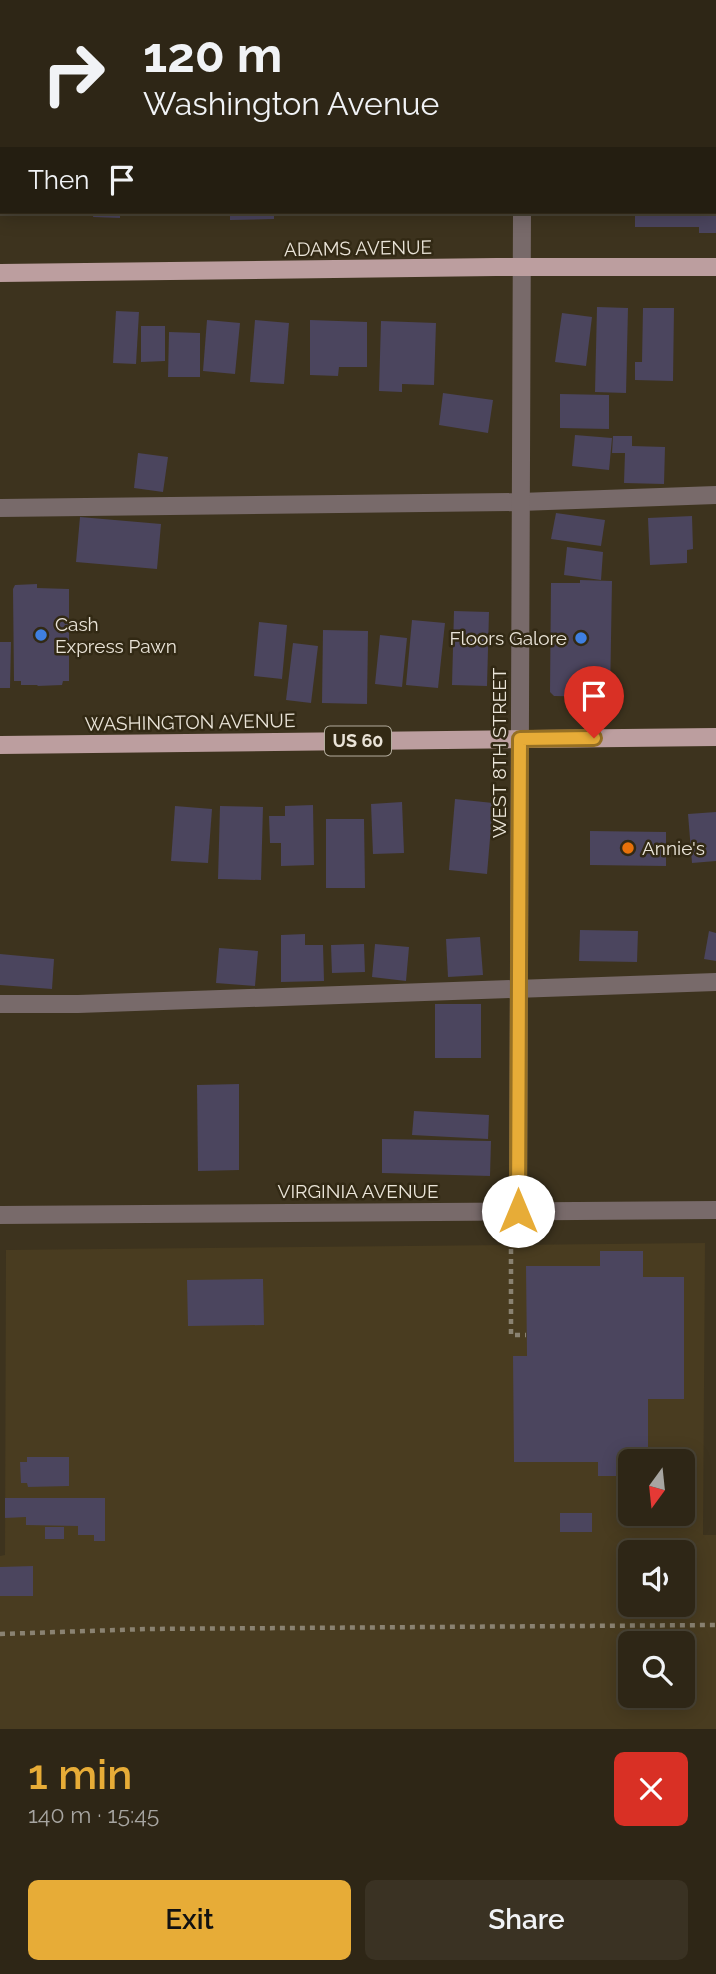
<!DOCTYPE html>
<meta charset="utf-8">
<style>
:root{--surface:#2e2616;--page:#3a3223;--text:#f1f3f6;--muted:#a7a5a1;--line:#494335;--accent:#e7ac37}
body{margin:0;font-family:Raleway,sans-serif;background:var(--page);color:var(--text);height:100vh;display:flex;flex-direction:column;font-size:26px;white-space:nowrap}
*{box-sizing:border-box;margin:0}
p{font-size:23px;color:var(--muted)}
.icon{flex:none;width:38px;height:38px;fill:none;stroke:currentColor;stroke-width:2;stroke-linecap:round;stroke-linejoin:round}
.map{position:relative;height:1729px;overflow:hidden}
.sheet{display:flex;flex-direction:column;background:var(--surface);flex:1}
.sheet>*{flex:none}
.hud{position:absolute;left:0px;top:0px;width:718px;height:214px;box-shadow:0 4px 18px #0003,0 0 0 2px var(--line);background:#2e2616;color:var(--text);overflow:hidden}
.needle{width:46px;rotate:195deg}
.controls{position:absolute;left:618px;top:1449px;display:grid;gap:14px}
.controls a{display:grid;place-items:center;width:77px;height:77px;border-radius:10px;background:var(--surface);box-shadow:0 4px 18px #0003,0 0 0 2px var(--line);font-size:35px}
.pin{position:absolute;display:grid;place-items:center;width:60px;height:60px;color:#fff;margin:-72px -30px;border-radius:50% 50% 50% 0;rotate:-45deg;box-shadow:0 0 7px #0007}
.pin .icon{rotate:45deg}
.me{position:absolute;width:77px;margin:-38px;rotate:0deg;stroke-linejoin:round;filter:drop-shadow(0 0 5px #0008)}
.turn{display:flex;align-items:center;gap:24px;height:147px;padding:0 28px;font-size:32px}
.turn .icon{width:91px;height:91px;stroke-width:2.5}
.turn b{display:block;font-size:49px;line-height:60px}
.then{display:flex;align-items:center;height:66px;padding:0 28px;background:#0003;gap:14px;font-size:26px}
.round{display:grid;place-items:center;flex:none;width:74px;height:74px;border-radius:10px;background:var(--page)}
.head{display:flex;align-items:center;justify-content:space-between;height:119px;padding:0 28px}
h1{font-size:42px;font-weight:600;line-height:52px;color:var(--accent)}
.action{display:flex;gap:14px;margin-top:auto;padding:14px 28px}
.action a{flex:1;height:80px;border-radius:10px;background:var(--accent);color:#111;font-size:28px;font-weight:600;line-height:80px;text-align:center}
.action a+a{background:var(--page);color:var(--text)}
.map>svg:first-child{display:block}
.built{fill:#493c20;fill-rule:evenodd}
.building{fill:#4b455e}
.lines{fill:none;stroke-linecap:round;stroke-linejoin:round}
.path{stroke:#8a8271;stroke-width:4.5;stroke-dasharray:5 5;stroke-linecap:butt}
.minor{stroke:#786a6a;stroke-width:18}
.major{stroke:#bc9e9f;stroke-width:18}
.route-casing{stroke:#967024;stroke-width:18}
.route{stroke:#e7ac37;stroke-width:12}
.shop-dot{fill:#3f7fe0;stroke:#322914;stroke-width:2.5}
.food-dot{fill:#e8710a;stroke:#322914;stroke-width:2.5}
.labels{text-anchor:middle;stroke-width:5;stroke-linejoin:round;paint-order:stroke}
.shield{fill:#322914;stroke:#b3ac9d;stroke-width:2}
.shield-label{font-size:18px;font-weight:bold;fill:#eae4d8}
.street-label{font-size:19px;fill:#eae4d8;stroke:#322914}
.poi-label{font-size:19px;fill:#eae4d8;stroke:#322914;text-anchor:start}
</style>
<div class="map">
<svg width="716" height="1729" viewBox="0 0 716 1729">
<rect width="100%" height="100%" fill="#3d331e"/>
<path class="built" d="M705,1243L703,1535H716V1729H0V1556L5,1555L6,1250ZM630,1461H682V1514H630ZM630,1552H682V1605H630ZM630,1643H682V1696H630Z"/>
<g class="building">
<polygon points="94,212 120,212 120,218 93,217"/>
<polygon points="230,212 274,212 274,219 230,220"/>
<polygon points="635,212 716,212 716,233 699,233 699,227 635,227"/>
<polygon points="597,307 628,308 626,393 595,392"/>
<polygon points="643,308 674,308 673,381 635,380 635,362 642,362"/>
<polygon points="116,311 139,312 136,364 113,363"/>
<polygon points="562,313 592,317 586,366 555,362"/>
<polygon points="207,320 240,323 235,374 203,371"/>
<polygon points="255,320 289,323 284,384 250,382"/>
<polygon points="310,320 367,322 367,367 339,367 338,376 310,375"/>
<polygon points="381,321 436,323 434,385 402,384 402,392 379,391"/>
<polygon points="141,326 165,326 165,361 141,362"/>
<polygon points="169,332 200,333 200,377 168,377"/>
<polygon points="443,393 493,400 488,433 439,425"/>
<polygon points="560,394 609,395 609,429 560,428"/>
<polygon points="575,435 612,438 609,470 572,466"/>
<polygon points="613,436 632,436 632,446 665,447 664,484 624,483 625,453 612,453"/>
<polygon points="138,453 168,457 163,492 134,488"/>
<polygon points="556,513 605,520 601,546 551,539"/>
<polygon points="692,516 693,549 687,550 687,563 650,565 648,518"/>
<polygon points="80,517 161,524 157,569 76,562"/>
<polygon points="567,547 603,552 601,580 564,575"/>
<polygon points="580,580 612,581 610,697 554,696 550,692 551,583 580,583"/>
<polygon points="37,584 37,588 69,589 69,681 63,681 62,685 37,686 38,685 21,685 21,681 14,681 13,589 15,585"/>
<polygon points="454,611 489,612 487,686 452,685"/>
<polygon points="412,620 445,623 438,688 406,685"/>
<polygon points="259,622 287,625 282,679 254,676"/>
<polygon points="323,630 368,631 367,704 322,703"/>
<polygon points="380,635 407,638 402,687 375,684"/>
<polygon points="0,642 11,642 10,688 0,688"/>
<polygon points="293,643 318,646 311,703 286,700"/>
<polygon points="455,799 493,803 487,874 449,870"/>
<polygon points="402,802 404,853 373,854 371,804"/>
<polygon points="313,805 314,865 281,866 281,843 270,843 269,816 285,816 285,806"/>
<polygon points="175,806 212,809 208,863 171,861"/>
<polygon points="220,806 263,807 261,880 218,879"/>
<polygon points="716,812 716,861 692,863 688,814"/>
<polygon points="326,819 364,819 365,888 326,888"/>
<polygon points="590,831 666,832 666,866 590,865"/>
<polygon points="580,930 638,931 637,962 579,961"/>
<polygon points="709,931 716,933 716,961 704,959"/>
<polygon points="305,934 305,945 323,945 324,981 281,982 281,935"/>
<polygon points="480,937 483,975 448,977 446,939"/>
<polygon points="364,944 365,972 332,973 331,945"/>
<polygon points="375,944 409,947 406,981 372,977"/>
<polygon points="219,948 258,951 255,986 216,983"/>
<polygon points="0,954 54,959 52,989 0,985"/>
<rect x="435" y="1004" width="46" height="54"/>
<polygon points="239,1084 239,1170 198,1171 197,1085"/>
<polygon points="414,1111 489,1115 488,1139 412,1135"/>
<polygon points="382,1139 491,1141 490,1176 382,1173"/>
<polygon points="600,1251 643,1251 643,1277 684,1277 684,1399 648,1399 648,1461 630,1461 630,1476 598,1476 598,1462 514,1462 513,1356 527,1356 526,1266 600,1266"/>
<polygon points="263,1279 264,1325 188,1326 187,1280"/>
<polygon points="27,1457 69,1457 69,1486 28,1487 27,1483 21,1483 20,1462 27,1462"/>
<polygon points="5,1498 105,1498 105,1541 94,1541 94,1535 78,1535 78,1526 26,1525 26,1517 5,1518"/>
<rect x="560" y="1513" width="32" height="19"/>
<rect x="45" y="1527" width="19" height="12"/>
<polygon points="33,1566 33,1596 0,1596 0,1567"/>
</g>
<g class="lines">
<g class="path">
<polyline points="511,1239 511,1335 526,1335"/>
<polyline points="0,1634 146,1629 716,1625"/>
</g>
<g class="minor">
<polyline points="431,2 450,0"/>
<polyline points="524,2 524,0"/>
<polyline points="0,25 2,25"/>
<polyline points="0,508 520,502 716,495"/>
<polyline points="0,1004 78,1004 716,982"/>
<polyline points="518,1211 522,212"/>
<polyline points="0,1215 716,1210"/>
</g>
<g class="major">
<polyline points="0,273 496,267 716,267"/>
<polyline points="0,745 716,737"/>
</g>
</g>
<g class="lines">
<defs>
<polyline id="route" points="518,1211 520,739 594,738"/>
</defs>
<use href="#route" class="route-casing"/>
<use href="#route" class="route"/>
</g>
<g class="shop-dot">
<circle cx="41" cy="635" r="7"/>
<circle cx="581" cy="638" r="7"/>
</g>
<circle class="food-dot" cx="628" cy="848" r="7"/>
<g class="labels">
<rect class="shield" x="325" y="726.5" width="66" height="29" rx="5"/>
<g class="shield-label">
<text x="358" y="747">US 60</text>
</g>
<g class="street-label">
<text transform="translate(358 248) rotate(-1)" y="7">ADAMS AVENUE</text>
<text transform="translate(190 722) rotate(-1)" y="7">WASHINGTON AVENUE</text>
<text transform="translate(499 753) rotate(-90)" y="7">WEST 8TH STREET</text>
<text x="358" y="1198">VIRGINIA AVENUE</text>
</g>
<g class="poi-label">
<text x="55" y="631">Cash<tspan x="55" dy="22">Express Pawn</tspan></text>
<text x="567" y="645" text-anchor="end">Floors Galore</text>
<text x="642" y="855">Annie's</text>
</g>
</g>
</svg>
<div class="controls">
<a><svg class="needle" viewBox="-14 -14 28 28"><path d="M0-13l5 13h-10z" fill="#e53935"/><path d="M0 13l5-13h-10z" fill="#a7a5a1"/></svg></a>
<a><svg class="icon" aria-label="sound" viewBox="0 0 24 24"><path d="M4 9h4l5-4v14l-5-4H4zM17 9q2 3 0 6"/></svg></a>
<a><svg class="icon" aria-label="search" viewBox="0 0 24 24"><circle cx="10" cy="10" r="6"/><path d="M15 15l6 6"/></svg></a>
</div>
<div class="pin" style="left:594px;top:738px;background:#d93025"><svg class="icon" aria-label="arrive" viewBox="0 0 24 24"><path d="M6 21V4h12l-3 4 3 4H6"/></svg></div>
<svg class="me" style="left:518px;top:1211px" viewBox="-20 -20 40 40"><circle r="19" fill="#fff"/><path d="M0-13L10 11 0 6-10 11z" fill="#e7ac37"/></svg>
<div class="hud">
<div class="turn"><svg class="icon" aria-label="right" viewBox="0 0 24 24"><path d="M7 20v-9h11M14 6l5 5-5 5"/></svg><div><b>120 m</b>Washington Avenue</div></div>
<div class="then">Then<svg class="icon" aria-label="arrive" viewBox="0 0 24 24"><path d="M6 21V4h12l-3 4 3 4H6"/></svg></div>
</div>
</div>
<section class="sheet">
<div class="head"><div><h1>1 min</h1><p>140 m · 15:45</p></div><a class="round" style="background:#d93025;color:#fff"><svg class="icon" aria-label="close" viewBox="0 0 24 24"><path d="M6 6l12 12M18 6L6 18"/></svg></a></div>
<div class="action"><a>Exit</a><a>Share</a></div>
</section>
